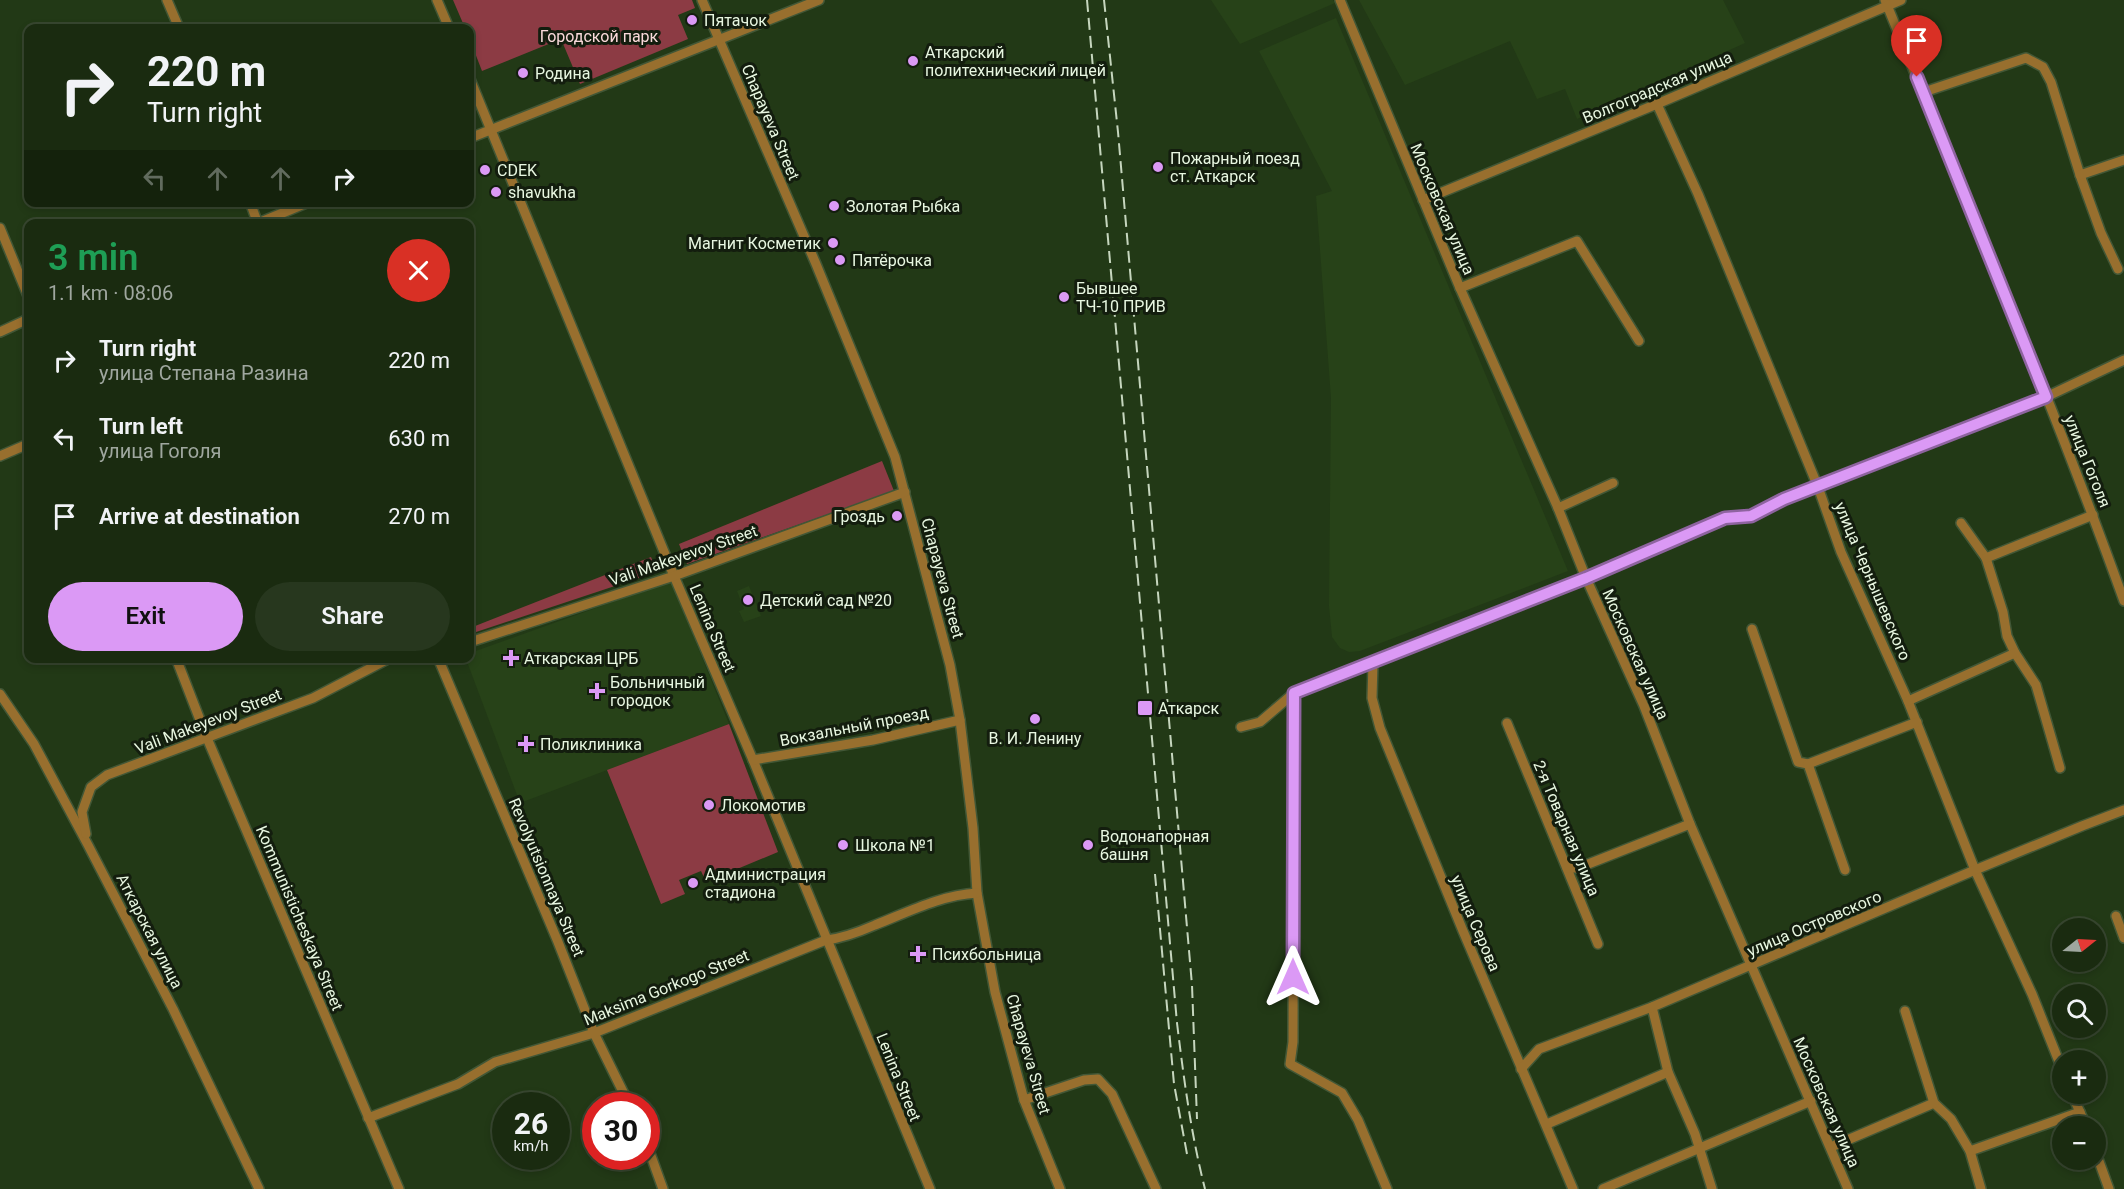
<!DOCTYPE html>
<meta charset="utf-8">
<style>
:root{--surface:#1a2b10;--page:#27371e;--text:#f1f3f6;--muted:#9fa79f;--line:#384730;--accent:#db99f5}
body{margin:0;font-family:Roboto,sans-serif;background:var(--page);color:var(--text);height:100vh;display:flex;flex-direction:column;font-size:22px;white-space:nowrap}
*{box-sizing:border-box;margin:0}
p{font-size:20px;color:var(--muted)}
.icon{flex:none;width:33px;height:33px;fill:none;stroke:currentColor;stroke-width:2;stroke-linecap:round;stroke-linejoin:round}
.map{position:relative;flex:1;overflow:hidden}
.panel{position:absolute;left:24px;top:219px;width:450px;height:444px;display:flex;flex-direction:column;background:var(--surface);border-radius:12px;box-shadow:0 3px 9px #0003,0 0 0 2px var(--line)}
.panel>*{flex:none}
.guide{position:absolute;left:24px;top:24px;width:450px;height:183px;border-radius:12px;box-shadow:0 3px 9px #0003,0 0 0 2px var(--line);background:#1a2b10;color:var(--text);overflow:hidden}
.needle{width:39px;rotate:72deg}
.buttons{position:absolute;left:2052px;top:918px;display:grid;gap:12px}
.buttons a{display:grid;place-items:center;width:54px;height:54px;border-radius:50%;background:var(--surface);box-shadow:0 3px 9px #0003,0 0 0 2px var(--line);font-size:30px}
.speed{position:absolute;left:492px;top:1092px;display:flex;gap:12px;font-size:30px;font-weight:700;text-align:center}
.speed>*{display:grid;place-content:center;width:78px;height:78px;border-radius:50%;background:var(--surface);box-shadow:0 3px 9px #0003,0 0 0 2px var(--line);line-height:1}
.speed small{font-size:15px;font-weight:400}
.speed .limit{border:9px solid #d22;background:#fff;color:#111}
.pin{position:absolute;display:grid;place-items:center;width:51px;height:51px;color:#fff;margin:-62px -26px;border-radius:50% 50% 50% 0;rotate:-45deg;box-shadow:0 0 6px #0007}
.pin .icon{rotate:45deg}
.me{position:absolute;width:66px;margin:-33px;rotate:0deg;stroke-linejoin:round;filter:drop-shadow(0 0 4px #0008)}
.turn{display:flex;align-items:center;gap:21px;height:126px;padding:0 24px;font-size:27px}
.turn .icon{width:78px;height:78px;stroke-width:2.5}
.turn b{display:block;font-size:42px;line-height:51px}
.lanes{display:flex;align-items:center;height:57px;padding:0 24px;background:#0003;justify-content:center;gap:30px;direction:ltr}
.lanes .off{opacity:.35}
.round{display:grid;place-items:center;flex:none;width:63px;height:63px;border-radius:32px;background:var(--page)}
.head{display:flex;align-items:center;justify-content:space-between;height:102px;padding:0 24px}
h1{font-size:36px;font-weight:600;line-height:45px;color:#1e9e55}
.button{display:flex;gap:12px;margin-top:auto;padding:12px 24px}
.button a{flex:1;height:69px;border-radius:36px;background:var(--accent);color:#111;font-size:24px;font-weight:600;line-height:69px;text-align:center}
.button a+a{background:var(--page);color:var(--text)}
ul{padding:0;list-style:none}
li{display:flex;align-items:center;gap:18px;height:78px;padding:0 24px}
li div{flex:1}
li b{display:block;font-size:22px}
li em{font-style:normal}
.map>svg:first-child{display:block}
.built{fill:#274218}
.green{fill:#8c3b44}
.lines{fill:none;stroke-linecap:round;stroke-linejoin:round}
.street-casing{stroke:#425736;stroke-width:12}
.street{stroke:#986f2e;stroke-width:9}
.rail{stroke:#c6d6be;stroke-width:2;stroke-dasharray:12 6;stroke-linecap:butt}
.route-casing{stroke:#8e639f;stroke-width:15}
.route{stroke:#db99f5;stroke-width:10}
.poi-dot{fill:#db99f5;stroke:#131d0e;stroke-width:2}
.labels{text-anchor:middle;stroke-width:6;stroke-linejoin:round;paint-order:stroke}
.poi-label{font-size:16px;fill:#e8f7e1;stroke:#131d0e;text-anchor:start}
.park-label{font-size:16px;fill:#fad9da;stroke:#131d0e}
.street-label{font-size:16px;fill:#e8f7e1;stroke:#131d0e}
</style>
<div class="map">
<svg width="2124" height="1189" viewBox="0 0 2124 1189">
<rect width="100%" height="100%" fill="#223916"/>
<g class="built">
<polygon points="1211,0 1333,0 1335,3 1240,44"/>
<polygon points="1359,0 1723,0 1745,43 1577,119 1565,89 1537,99 1510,41 1405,85"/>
<polygon points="1336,18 1568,571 1360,651 1349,652 1340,648 1332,637 1329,606 1331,398 1316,196 1332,191 1259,51"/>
<polygon points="671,581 729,724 520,803 466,659 470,658 470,653"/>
<polygon points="749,586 761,616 744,622 739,611 744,609 737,591"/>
</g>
<g class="green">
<polygon points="453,0 692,0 695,8 678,15 688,39 580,84 561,39 482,71 470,40 470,28 465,28"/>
<polygon points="882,461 894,491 687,564 679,544"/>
<polygon points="651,557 657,572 470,634 470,628"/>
<polygon points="729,724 778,852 706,882 701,871 679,880 685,894 661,904 607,770"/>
</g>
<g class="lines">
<defs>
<g id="street">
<polyline points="167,0 179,28"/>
<polyline points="437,0 449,28"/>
<polyline points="702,0 816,264 895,457 950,665 960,720 973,828 977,893 995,992 1024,1100 1060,1189"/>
<polyline points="1340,0 1460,288 1558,508 1586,578 1644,706 1690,824 1848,1189"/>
<path d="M1885,0C1966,200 2051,398 2124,601"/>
<polyline points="470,79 674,576 753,760 930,1189"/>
<polyline points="1924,92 2026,58 2043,67 2051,82 2080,175 2101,233 2118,269"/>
<polyline points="1657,104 1698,194 1818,487 1841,552 1908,701 1975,870 2032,994 2062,1069"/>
<polyline points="470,138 819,0"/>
<polyline points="2080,175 2124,160"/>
<polyline points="1423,200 1657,104 1901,0"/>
<polyline points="250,202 258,224"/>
<polyline points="256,224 309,202"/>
<polyline points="0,228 28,296"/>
<polyline points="1460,288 1577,241 1639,341"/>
<polyline points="0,332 28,319"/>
<polyline points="0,456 28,444"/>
<polyline points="1558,508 1613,483"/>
<polyline points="1961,523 1986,558 2003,612 2007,636 2015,653 2036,685 2060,768"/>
<polyline points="1986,558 2093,515"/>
<polyline points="1752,629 1798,762 1808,764 1845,870"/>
<polyline points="470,642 674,576 905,492"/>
<polyline points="176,658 207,738 399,1189"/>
<polyline points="438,658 558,942 594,1033 630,1106"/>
<polyline points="1373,663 1372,698 1380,728 1463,931 1573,1189"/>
<polyline points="1294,693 1293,1042 1290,1064 1342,1093 1358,1120 1387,1189"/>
<polyline points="0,694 34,744 88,845 173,1009 259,1189"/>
<polyline points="1908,701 2015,653"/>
<polyline points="1507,723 1598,944"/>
<polyline points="1241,727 1260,722 1294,693 1586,578 1725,518 1751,516 1784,499 2046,397 2124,360"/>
<polyline points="753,760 873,740 960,720"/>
<polyline points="1808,764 1917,722"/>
<polyline points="86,834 82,812 91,787 107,775 313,698 390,658"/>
<polyline points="1567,868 1578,868 1690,824"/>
<polyline points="2116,916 2124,938"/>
<polyline points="1652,1007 1668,1072 1695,1134 1712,1189"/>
<polyline points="1905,1011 1934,1103 1951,1119 1970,1151 1981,1189"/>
<polyline points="1521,1069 1539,1049 1652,1007 1975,870 2082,826 2124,810"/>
<polyline points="2072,1094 2086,1126"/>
<polyline points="1024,1100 1084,1080 1098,1079 1112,1094 1156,1189"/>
<path d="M368,1118L458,1084L495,1062L594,1033L826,940C844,938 859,932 875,925C908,912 941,895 977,893"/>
<polyline points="1547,1124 1668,1072"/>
<polyline points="646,1142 663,1189"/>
<polyline points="1831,1147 1934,1103"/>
<polyline points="1970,1151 2080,1112"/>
<polyline points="2096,1153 2109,1189"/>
<polyline points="1603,1189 1811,1101"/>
</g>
</defs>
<use href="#street" class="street-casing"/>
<use href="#street" class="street"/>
<g class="rail">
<path d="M1087,0L1177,1023C1184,1080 1191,1134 1205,1189"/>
<polyline points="1104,0 1118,132 1192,985 1197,1119"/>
<polyline points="1155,874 1174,1084 1187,1154"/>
</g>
</g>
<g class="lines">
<defs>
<polyline id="route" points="1293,977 1294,693 1586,578 1725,518 1751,516 1784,499 2046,397 1917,77"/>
</defs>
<use href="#route" class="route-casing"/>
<use href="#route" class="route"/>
</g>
<g class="poi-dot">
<circle cx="692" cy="20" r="6"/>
<circle cx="913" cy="61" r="6"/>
<circle cx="523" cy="73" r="6"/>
<circle cx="1158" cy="167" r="6"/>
<circle cx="485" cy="170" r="6"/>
<circle cx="496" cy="192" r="6"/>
<circle cx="834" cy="206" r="6"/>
<circle cx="833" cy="243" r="6"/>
<circle cx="840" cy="260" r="6"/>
<circle cx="1064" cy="297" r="6"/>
<circle cx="897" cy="516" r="6"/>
<circle cx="748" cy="600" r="6"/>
<path d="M508 649h6v6h6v6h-6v6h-6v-6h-6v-6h6z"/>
<path d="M594 682h6v6h6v6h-6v6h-6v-6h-6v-6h6z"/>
<rect x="1137" y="700" width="16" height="16" rx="3"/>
<circle cx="1035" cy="719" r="6"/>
<path d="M523 735h6v6h6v6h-6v6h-6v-6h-6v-6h6z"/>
<circle cx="709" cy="805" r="6"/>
<circle cx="843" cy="845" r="6"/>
<circle cx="1088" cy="845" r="6"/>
<circle cx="693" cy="883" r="6"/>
<path d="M915 945h6v6h6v6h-6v6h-6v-6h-6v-6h6z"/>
</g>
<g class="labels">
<g class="poi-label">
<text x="704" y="26">Пятачок</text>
<text x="925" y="58">Аткарский<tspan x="925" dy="18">политехнический лицей</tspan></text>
<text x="535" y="79">Родина</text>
<text x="1170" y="164">Пожарный поезд<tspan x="1170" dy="18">ст. Аткарск</tspan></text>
<text x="497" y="176">CDEK</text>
<text x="508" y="198">shavukha</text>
<text x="846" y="212">Золотая Рыбка</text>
<text x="821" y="249" text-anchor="end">Магнит Косметик</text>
<text x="852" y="266">Пятёрочка</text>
<text x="1076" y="294">Бывшее<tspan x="1076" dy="18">ТЧ-10 ПРИВ</tspan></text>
<text x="885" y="522" text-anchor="end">Гроздь</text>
<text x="760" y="606">Детский сад №20</text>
<text x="524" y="664">Аткарская ЦРБ</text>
<text x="610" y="688">Больничный<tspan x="610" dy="18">городок</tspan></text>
<text x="1158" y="714">Аткарск</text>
<text x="1035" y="744" text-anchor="middle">В. И. Ленину</text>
<text x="540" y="750">Поликлиника</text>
<text x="721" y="811">Локомотив</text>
<text x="1100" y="842">Водонапорная<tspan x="1100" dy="18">башня</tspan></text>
<text x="855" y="851">Школа №1</text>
<text x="705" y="880">Администрация<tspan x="705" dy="18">стадиона</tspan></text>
<text x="932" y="960">Психбольница</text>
</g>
<g class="park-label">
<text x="599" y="42">Городской парк</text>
</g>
<g class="street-label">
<text transform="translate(1657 87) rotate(-23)" y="6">Волгоградская улица</text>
<text transform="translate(771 122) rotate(67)" y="6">Chapayeva Street</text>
<text transform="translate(1443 209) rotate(67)" y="6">Московская улица</text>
<text transform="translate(2088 461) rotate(68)" y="6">улица Гоголя</text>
<text transform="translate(683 555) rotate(-19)" y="6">Vali Makeyevoy Street</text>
<text transform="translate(943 578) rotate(75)" y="6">Chapayeva Street</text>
<text transform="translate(1873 581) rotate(67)" y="6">улица Чернышевского</text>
<text transform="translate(713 628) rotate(67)" y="6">Lenina Street</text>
<text transform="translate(1636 654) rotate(66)" y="6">Московская улица</text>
<text transform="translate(208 721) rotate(-21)" y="6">Vali Makeyevoy Street</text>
<text transform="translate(854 726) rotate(-11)" y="6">Вокзальный проезд</text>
<text transform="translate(1567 828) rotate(67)" y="6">2-я Товарная улица</text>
<text transform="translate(547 877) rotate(67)" y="6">Revolyutsionnaya Street</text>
<text transform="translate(300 918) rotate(67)" y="6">Kommunisticheskaya Street</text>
<text transform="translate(1476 923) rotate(67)" y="6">улица Серова</text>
<text transform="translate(1814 923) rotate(-23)" y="6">улица Островского</text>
<text transform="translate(150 931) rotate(63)" y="6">Аткарская улица</text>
<text transform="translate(666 987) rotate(-22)" y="6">Maksima Gorkogo Street</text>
<text transform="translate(1029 1054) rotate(74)" y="6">Chapayeva Street</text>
<text transform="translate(899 1077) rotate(68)" y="6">Lenina Street</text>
<text transform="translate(1827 1102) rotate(66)" y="6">Московская улица</text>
</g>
</g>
</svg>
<div class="buttons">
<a><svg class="needle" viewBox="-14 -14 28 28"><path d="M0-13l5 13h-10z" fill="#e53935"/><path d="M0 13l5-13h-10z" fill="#9fa79f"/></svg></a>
<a><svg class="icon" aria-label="search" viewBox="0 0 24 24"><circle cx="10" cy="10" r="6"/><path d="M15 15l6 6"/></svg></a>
<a>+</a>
<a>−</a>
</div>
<div class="speed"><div>26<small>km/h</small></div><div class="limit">30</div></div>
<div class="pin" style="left:1917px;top:77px;background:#d93025"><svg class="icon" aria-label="arrive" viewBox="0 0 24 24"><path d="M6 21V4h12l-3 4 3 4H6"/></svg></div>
<svg class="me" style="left:1293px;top:977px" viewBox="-20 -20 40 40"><path d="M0-17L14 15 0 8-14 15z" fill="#db99f5" stroke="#fff" stroke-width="4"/></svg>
<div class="guide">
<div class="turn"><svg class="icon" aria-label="right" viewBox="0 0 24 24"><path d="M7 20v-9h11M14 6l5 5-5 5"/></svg><div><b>220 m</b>Turn right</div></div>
<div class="lanes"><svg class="icon off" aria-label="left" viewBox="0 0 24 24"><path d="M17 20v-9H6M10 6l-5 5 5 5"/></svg><svg class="icon off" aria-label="ahead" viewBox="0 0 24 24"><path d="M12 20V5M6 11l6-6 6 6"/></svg><svg class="icon off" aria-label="ahead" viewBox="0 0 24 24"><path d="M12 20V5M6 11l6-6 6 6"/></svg><svg class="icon" aria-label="right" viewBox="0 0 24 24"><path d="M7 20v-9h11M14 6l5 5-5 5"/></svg></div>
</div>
<section class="panel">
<div class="head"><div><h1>3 min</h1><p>1.1 km · 08:06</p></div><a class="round" style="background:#d93025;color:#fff"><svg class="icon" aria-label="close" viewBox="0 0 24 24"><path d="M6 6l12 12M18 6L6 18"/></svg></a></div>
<ul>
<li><svg class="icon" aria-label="right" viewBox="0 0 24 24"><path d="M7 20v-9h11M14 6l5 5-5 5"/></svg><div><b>Turn right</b><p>улица Степана Разина</p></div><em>220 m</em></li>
<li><svg class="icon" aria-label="left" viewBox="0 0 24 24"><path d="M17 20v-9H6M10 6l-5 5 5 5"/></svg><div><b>Turn left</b><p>улица Гоголя</p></div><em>630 m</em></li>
<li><svg class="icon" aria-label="arrive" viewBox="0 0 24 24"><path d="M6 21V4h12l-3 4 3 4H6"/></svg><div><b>Arrive at destination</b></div><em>270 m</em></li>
</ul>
<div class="button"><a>Exit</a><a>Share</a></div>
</section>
</div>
